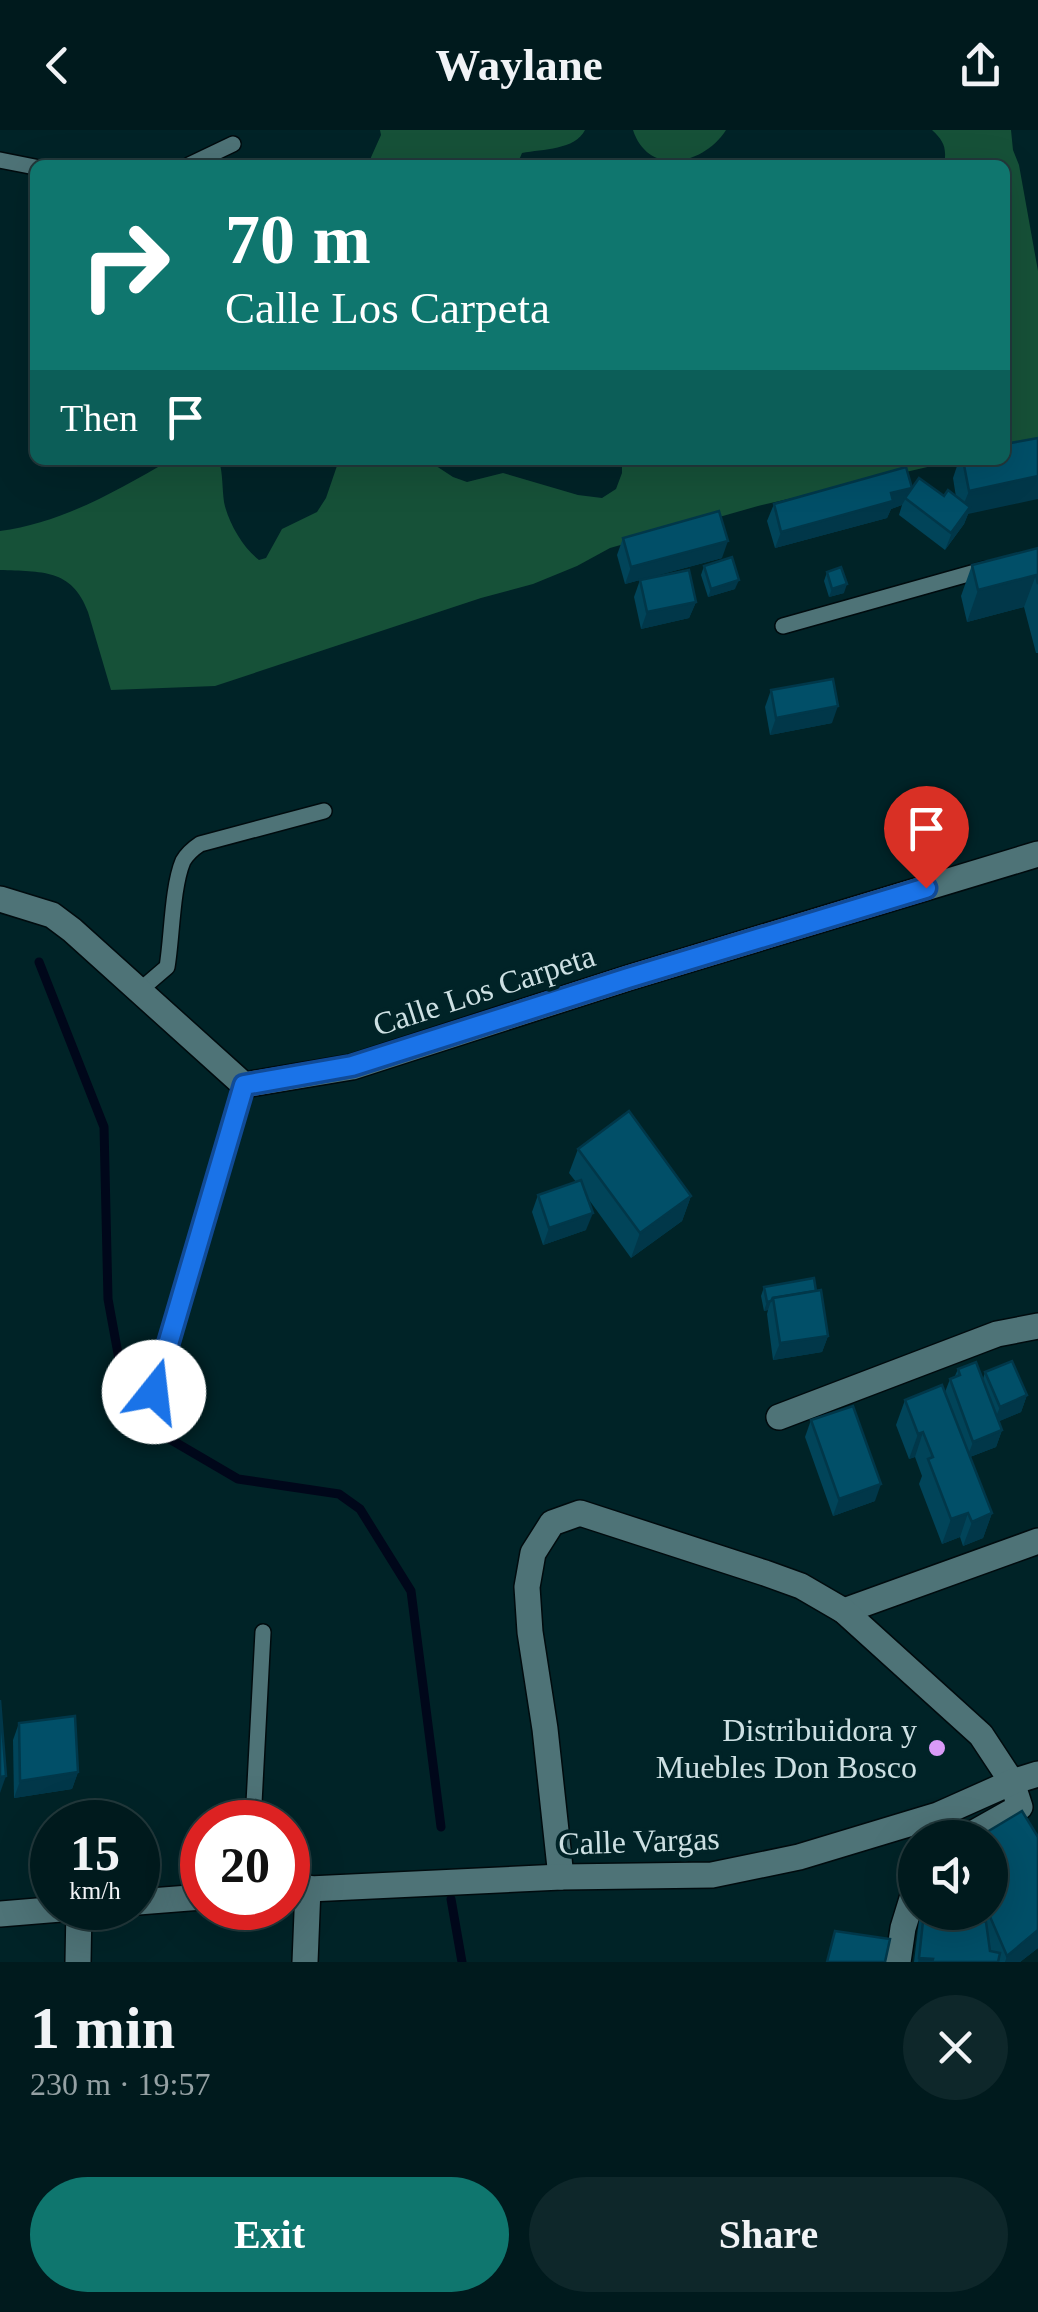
<!DOCTYPE html>
<meta charset="utf-8">
<style>
:root{--surface:#001a1d;--page:#0e272a;--text:#f1f3f6;--muted:#95a1a4;--line:#22383b;--accent:#0f766e}
body{margin:0;font-family:"Times New Roman",serif;background:var(--page);color:var(--text);height:100vh;display:flex;flex-direction:column;font-size:38px;white-space:nowrap}
*{box-sizing:border-box;margin:0}
p{font-size:32px;color:var(--muted)}
.icon{flex:none;width:55px;height:55px;fill:none;stroke:currentColor;stroke-width:2;stroke-linecap:round;stroke-linejoin:round}
.map{position:relative;height:1832px;overflow:hidden}
.panel{display:flex;flex-direction:column;background:var(--surface);flex:1}
.panel>*{flex:none}
.banner{position:absolute;left:30px;top:30px;width:980px;height:305px;border-radius:15px;box-shadow:0 10px 40px #0002,0 0 0 2px var(--line);background:#0f766e;color:#fff;overflow:hidden}
.controls{position:absolute;left:898px;top:1690px;display:grid;gap:20px}
.controls a{display:grid;place-items:center;width:110px;height:110px;border-radius:50%;background:var(--surface);box-shadow:0 10px 40px #0002,0 0 0 2px var(--line);font-size:50px}
.speed{position:absolute;left:30px;top:1670px;display:flex;gap:20px;font-size:50px;font-weight:700;text-align:center}
.speed>*{display:grid;place-content:center;width:130px;height:130px;border-radius:50%;background:var(--surface);box-shadow:0 10px 40px #0002,0 0 0 2px var(--line);line-height:1}
.speed small{font-size:25px;font-weight:400}
.speed .limit{border:15px solid #d22;background:#fff;color:#111}
.pin{position:absolute;display:grid;place-items:center;width:85px;height:85px;color:#fff;margin:-102px -42px;border-radius:50% 50% 50% 0;rotate:-45deg;box-shadow:0 0 10px #0007}
.pin .icon{rotate:45deg}
.me{position:absolute;width:110px;margin:-55px;rotate:16deg;stroke-linejoin:round;filter:drop-shadow(0 0 8px #0008)}
.turn{display:flex;align-items:center;gap:35px;height:210px;padding:0 30px;font-size:45px}
.turn .icon{width:130px;height:130px;stroke-width:2.5}
.turn b{display:block;font-size:70px;line-height:85px}
.then{display:flex;align-items:center;height:95px;padding:0 30px;background:#0003;gap:20px;font-size:38px}
.round{display:grid;place-items:center;flex:none;width:105px;height:105px;border-radius:52px;background:var(--page)}
.overview{display:flex;align-items:center;justify-content:space-between;height:170px;padding:0 30px}
h1{font-size:60px;font-weight:700;line-height:75px}
.action{display:flex;gap:20px;margin-top:auto;padding:20px 30px}
.action a{flex:1;height:115px;border-radius:60px;background:var(--accent);color:#fff;font-size:40px;font-weight:700;line-height:115px;text-align:center}
.action a+a{background:var(--page);color:var(--text)}
header{display:flex;justify-content:space-between;align-items:center;height:130px;padding:0 30px;background:var(--surface);font-size:45px;font-weight:700}
.map>svg:first-child{display:block}
.green{fill:#165138}
.lines{fill:none;stroke-linecap:round;stroke-linejoin:round}
.stream{stroke:#00071a;stroke-width:9}
.lane-casing{stroke:#000b0e;stroke-width:18}
.street-casing{stroke:#000b0e;stroke-width:28}
.lane{stroke:#4e7377;stroke-width:15}
.street{stroke:#4e7377;stroke-width:25}
.wall{fill:#014459}
.shaded-wall{fill:#013749}
.building{fill:#014f68;stroke:#013749;stroke-width:2.5}
.route-casing{stroke:#114b97;stroke-width:25}
.route{stroke:#1a73e8;stroke-width:18}
.poi-dot{fill:#d99af7;stroke:#002327;stroke-width:4}
.labels{text-anchor:middle;stroke-width:8;stroke-linejoin:round;paint-order:stroke}
.street-label{font-size:32px;fill:#cde0e3;stroke:#002327}
.poi-label{font-size:32px;fill:#cde0e3;stroke:#002327;text-anchor:end}
</style>
<header><svg class="icon" aria-label="back" viewBox="0 0 24 24"><path d="M15 5l-7 7 7 7"/></svg>Waylane<svg class="icon" aria-label="share" viewBox="0 0 24 24"><path d="M12 15V3M7 8l5-5 5 5M5 13v7h14v-7"/></svg></header>
<div class="map">
<svg width="1038" height="1832" viewBox="0 0 1038 1832">
<rect width="100%" height="100%" fill="#002327"/>
<g class="green">
<path d="M380,0H585C575,20 543,19 522,23L517,35H360L368,34L381,5Z"/>
<path d="M633,0H726C704,35 648,47 633,0Z"/>
<path d="M932,0H1011L1013,20L1019,35L1038,141V312L1005,319V35H944C947,18 944,11 932,0Z"/>
<path d="M170,330H219C223,344 222,358 224,372C228,392 243,418 259,430L266,428L282,399L317,382L326,368L339,330H427L453,347L467,352L503,343L578,365L602,368L616,359L622,343V334L618,330H958L758,376L610,418L577,436L533,454L481,468L215,556L111,560L88,482C72,438 41,442 0,440V401C61,393 117,361 170,330Z"/>
</g>
<g class="lines">
<g class="stream">
<polyline points="39,832 104,997 108,1169 123,1251 156,1301 238,1349 339,1364 360,1379 411,1461 441,1697"/>
<polyline points="451,1769 462,1832"/>
</g>
<defs>
<g id="lane">
<polyline points="0,30 35,37"/>
<polyline points="189,35 233,14"/>
<polyline points="783,496 986,439"/>
<path d="M139,861L167,837C172,808 172,757 183,731C187,724 194,718 200,714L324,681"/>
<polyline points="154,1262 244,955"/>
<polyline points="253,1692 263,1502"/>
</g>
<g id="street">
<polyline points="0,769 52,785 72,800 244,955 352,937 628,848 1038,724"/>
<polyline points="779,1287 997,1204 1038,1196"/>
<polyline points="844,1481 1038,1411"/>
<polyline points="561,1747 545,1599 530,1502 527,1457 533,1423 552,1393 580,1383 765,1443 801,1456 844,1481 981,1605 1012,1652 1020,1677 965,1708"/>
<polyline points="288,1760 561,1747 712,1745 799,1727 938,1685 1012,1652 1038,1644"/>
<polyline points="138,1772 202,1767"/>
<polyline points="0,1784 73,1778"/>
<polyline points="78,1832 79,1778"/>
<polyline points="305,1832 308,1758"/>
<polyline points="898,1832 903,1798 915,1759"/>
</g>
</defs>
<use href="#lane" class="lane-casing"/>
<use href="#street" class="street-casing"/>
<use href="#lane" class="lane"/>
<use href="#street" class="street"/>
</g>
<g class="wall">
<polygon points="959,330 1005,330 968,384 964,394 945,420 899,385 902,375 891,379 887,388 775,418 767,391 774,374 912,358 944,366 956,367 953,348"/>
<polygon points="623,408 722,428 625,454 617,425"/>
<polygon points="1038,418 1038,523 1036,523 1024,477 967,492 961,466 972,435"/>
<polygon points="704,436 735,459 708,467 701,445"/>
<polygon points="827,442 844,463 829,467 824,451"/>
<polygon points="640,450 696,472 689,488 641,499 634,467"/>
<polygon points="771,560 832,593 770,605 765,577"/>
<polygon points="578,1019 691,1066 682,1091 631,1128 587,1067 586,1100 543,1115 532,1082 538,1065 576,1052 569,1043"/>
<polygon points="764,1157 816,1161 828,1206 822,1222 773,1230 767,1184 768,1180 764,1181 761,1166"/>
<polygon points="958,1239 983,1249 985,1242 1027,1265 1021,1282 999,1291 1002,1300 996,1317 970,1327 992,1383 983,1408 963,1416 960,1407 942,1414 919,1354 922,1346 915,1327 909,1329 896,1295 905,1270 945,1262 950,1249 954,1248"/>
<polygon points="811,1290 875,1371 833,1386 805,1307"/>
<polygon points="19,1593 78,1642 72,1659 14,1668 13,1610"/>
<polygon points="1038,1707 1038,1818 1020,1832 914,1832 920,1782 990,1782"/>
</g>
<g class="shaded-wall">
<polygon points="1038,346 1038,369 968,384 964,394 945,420 969,361"/>
<polygon points="912,358 902,375 891,379 887,388 775,418 781,402 891,363"/>
<polygon points="728,411 722,428 625,454 631,437"/>
<polygon points="1036,445 1024,477 967,492 978,460"/>
<polygon points="739,450 735,459 708,467 711,459"/>
<polygon points="847,454 844,463 829,467 832,459"/>
<polygon points="696,472 689,488 641,499 647,482"/>
<polygon points="838,576 832,593 770,605 776,588"/>
<polygon points="691,1066 682,1091 631,1128 640,1103"/>
<polygon points="593,1083 586,1100 543,1115 549,1098"/>
<polygon points="771,1171 768,1180 764,1181 767,1172"/>
<polygon points="828,1206 822,1222 773,1230 780,1213"/>
<polygon points="1027,1265 1021,1282 993,1294 1000,1277"/>
<polygon points="1002,1300 996,1317 967,1328 973,1312"/>
<polygon points="923,1302 915,1327 909,1329 918,1304"/>
<polygon points="881,1354 875,1371 833,1386 839,1369"/>
<polygon points="968,1383 960,1407 942,1414 951,1389"/>
<polygon points="992,1383 983,1408 963,1416 972,1392"/>
<polygon points="78,1642 72,1659 14,1668 20,1651"/>
<polygon points="6,1646 0,1663 0,1647"/>
<polygon points="943,1785 984,1787 977,1804"/>
<polygon points="1038,1800 1038,1818 1020,1832 1005,1832 1007,1826"/>
<polygon points="919,1828 933,1829 932,1832 918,1832"/>
</g>
<g class="building">
<polygon points="1038,308 1038,346 969,361 963,330 1005,330 1005,314"/>
<polygon points="906,337 912,358 891,363 893,371 781,402 774,374"/>
<polygon points="919,348 944,366 948,360 970,377 951,403 905,368"/>
<polygon points="719,381 728,411 631,437 623,408"/>
<polygon points="1038,418 1038,454 1036,445 978,460 972,435"/>
<polygon points="732,427 739,450 711,459 704,436"/>
<polygon points="841,437 847,454 832,459 827,442"/>
<polygon points="689,440 696,472 647,482 640,450"/>
<polygon points="833,549 838,576 776,588 771,560"/>
<polygon points="629,981 691,1066 640,1103 578,1019"/>
<polygon points="581,1050 593,1083 549,1098 538,1065"/>
<polygon points="814,1148 816,1161 773,1168 771,1171 767,1172 764,1157"/>
<polygon points="821,1160 828,1206 780,1213 773,1168"/>
<polygon points="1012,1231 1027,1265 1000,1277 985,1242"/>
<polygon points="976,1232 1002,1300 973,1312 950,1249 960,1245 958,1239"/>
<polygon points="942,1255 992,1383 972,1392 968,1383 951,1389 928,1329 933,1327 923,1302 918,1304 905,1270"/>
<polygon points="853,1276 881,1354 839,1369 811,1290"/>
<polygon points="0,1570 6,1646 0,1647"/>
<polygon points="75,1586 78,1642 20,1651 19,1593"/>
<polygon points="1022,1681 1038,1707 1038,1800 1007,1826 988,1782 990,1782 990,1708 977,1708"/>
<polygon points="924,1782 982,1782 984,1787 943,1785 986,1792 990,1821 1000,1823 998,1832 932,1832 933,1829 919,1828"/>
<polygon points="835,1801 890,1809 885,1832 827,1832"/>
</g>
<g class="lines">
<defs>
<polyline id="route" points="154,1262 244,955 352,936 628,848 926,758"/>
</defs>
<use href="#route" class="route-casing"/>
<use href="#route" class="route"/>
</g>
<circle class="poi-dot" cx="937" cy="1618" r="10"/>
<g class="labels">
<g class="street-label">
<text transform="translate(484 860) rotate(-18)" y="11">Calle Los Carpeta</text>
<text transform="translate(639 1711) rotate(-2)" y="11">Calle Vargas</text>
</g>
<g class="poi-label">
<text x="917" y="1611">Distribuidora y<tspan x="917" dy="37">Muebles Don Bosco</tspan></text>
</g>
</g>
</svg>
<div class="controls">
<a><svg class="icon" aria-label="sound" viewBox="0 0 24 24"><path d="M4 9h4l5-4v14l-5-4H4zM17 9q2 3 0 6"/></svg></a>
</div>
<div class="speed"><div>15<small>km/h</small></div><div class="limit">20</div></div>
<div class="pin" style="left:926px;top:758px;background:#d93025"><svg class="icon" aria-label="arrive" viewBox="0 0 24 24"><path d="M6 21V4h12l-3 4 3 4H6"/></svg></div>
<svg class="me" style="left:154px;top:1262px" viewBox="-20 -20 40 40"><circle r="19" fill="#fff"/><path d="M0-13L10 11 0 6-10 11z" fill="#1a73e8"/></svg>
<div class="banner">
<div class="turn"><svg class="icon" aria-label="right" viewBox="0 0 24 24"><path d="M7 20v-9h11M14 6l5 5-5 5"/></svg><div><b>70 m</b>Calle Los Carpeta</div></div>
<div class="then">Then<svg class="icon" aria-label="arrive" viewBox="0 0 24 24"><path d="M6 21V4h12l-3 4 3 4H6"/></svg></div>
</div>
</div>
<section class="panel">
<div class="overview"><div><h1>1 min</h1><p>230 m · 19:57</p></div><a class="round"><svg class="icon" aria-label="close" viewBox="0 0 24 24"><path d="M6 6l12 12M18 6L6 18"/></svg></a></div>
<div class="action"><a>Exit</a><a>Share</a></div>
</section>
